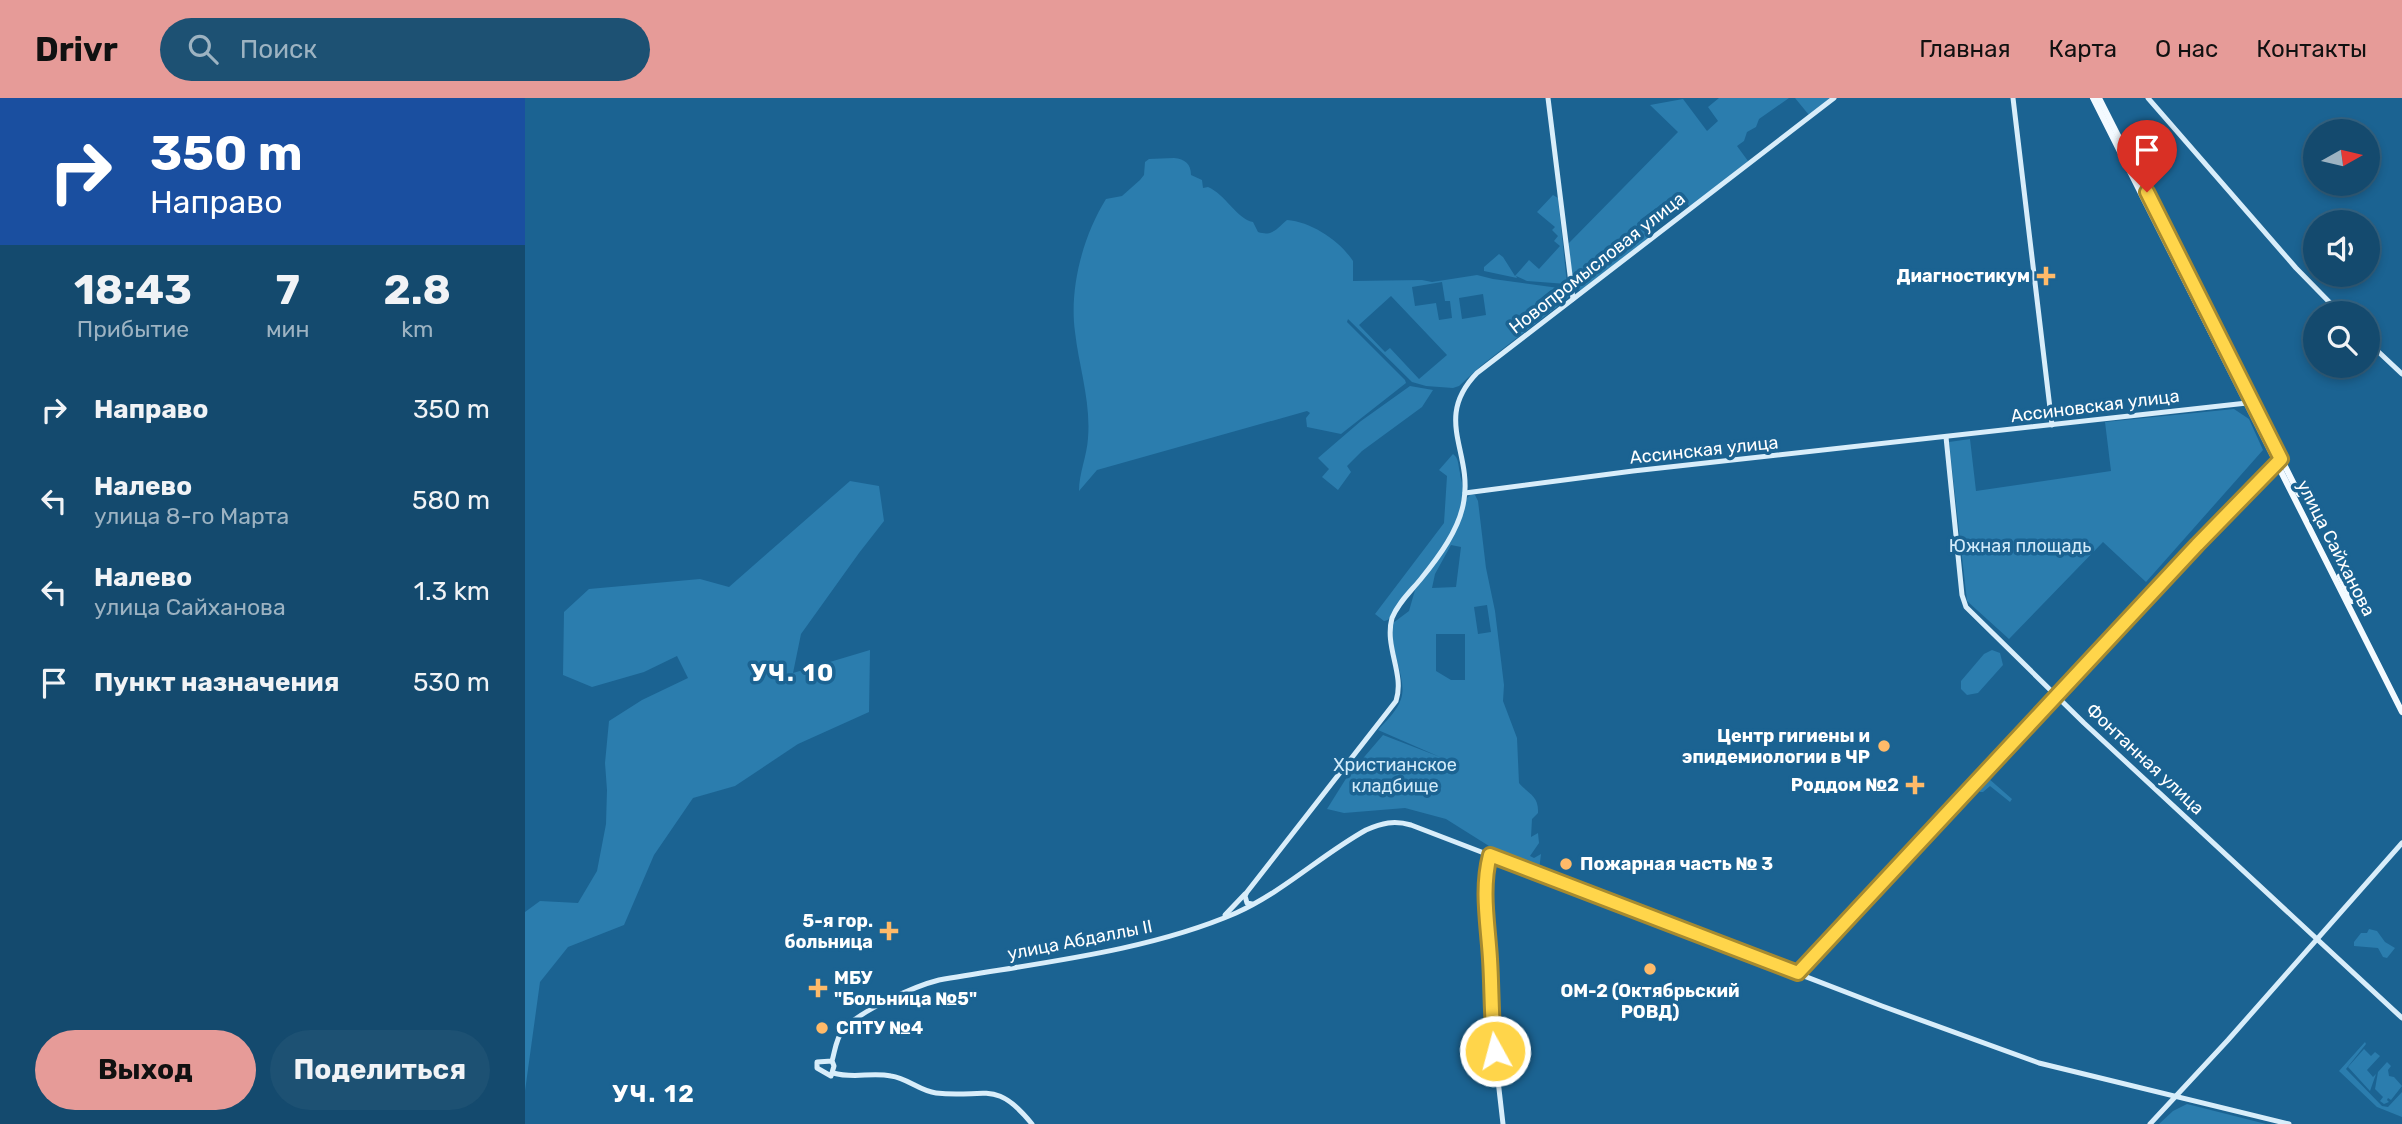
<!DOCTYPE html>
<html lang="ru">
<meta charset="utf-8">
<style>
:root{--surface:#144a6e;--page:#1d5173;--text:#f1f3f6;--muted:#9db3c2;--line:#336281;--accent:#e69b98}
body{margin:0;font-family:Rubik,sans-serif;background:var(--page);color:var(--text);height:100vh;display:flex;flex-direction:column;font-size:26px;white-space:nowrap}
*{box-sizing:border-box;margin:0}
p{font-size:23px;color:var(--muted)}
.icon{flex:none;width:38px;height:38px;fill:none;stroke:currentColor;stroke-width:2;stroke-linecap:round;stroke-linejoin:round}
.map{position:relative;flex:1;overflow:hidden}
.side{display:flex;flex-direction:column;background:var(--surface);width:525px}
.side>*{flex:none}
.banner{background:#1a4fa0;color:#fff;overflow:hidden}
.needle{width:46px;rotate:82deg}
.fabs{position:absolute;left:1778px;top:21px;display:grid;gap:14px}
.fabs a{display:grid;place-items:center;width:77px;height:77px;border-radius:50%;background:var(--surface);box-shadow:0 4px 10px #0003,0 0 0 2px var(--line);font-size:35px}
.pin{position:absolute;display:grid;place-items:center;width:60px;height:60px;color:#fff;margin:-72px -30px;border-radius:50% 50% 50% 0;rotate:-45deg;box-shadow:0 0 7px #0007}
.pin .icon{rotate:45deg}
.me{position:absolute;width:77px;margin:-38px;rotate:353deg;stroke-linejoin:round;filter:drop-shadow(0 0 5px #0008)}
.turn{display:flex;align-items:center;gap:24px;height:147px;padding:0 35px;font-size:32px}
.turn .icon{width:91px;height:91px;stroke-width:2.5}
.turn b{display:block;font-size:49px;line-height:60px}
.eta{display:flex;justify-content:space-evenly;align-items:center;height:119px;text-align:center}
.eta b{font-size:42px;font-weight:700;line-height:49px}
.button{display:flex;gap:14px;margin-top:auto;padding:14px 35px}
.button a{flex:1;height:80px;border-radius:42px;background:var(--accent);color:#111;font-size:28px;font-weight:700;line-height:80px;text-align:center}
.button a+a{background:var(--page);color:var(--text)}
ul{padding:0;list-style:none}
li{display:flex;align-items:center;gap:21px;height:91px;padding:0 35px}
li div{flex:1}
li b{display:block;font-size:26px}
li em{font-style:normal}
header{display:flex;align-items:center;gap:42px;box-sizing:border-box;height:98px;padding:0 35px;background:var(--accent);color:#111}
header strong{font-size:33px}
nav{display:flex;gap:38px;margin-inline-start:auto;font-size:24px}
.search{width:490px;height:63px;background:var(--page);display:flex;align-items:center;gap:18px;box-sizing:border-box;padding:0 24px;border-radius:38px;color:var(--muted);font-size:26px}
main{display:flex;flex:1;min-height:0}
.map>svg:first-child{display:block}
.green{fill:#2b7dae;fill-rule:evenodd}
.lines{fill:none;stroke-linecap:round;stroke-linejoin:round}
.secondary{stroke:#d8edfa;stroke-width:5}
.primary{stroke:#f3faff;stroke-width:6}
.route-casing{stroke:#a68a30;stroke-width:18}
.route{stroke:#ffd54a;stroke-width:12}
.poi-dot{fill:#ffba69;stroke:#1b6392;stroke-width:2.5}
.labels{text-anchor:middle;stroke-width:7;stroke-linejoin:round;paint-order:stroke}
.street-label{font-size:18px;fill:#fff;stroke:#1b6392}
.poi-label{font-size:18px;font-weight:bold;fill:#fff;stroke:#1b6392;text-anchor:end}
.park-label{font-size:18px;fill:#d2ebfa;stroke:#1b6392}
.district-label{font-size:24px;font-weight:bold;letter-spacing:2px;fill:#fff;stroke:#1b6392}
</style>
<header>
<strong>Drivr</strong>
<div class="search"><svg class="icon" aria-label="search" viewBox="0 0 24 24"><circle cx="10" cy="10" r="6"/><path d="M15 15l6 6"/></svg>Поиск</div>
<nav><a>Главная</a><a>Карта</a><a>О нас</a><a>Контакты</a></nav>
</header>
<main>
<section class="side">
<div class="banner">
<div class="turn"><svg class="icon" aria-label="right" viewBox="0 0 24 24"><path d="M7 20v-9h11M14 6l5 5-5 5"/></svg><div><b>350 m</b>Направо</div></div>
</div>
<div class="eta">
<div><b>18:43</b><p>Прибытие</p></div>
<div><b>7</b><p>мин</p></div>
<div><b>2.8</b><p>km</p></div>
</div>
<ul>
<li><svg class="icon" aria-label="right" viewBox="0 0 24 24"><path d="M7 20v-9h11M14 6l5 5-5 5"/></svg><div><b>Направо</b></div><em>350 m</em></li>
<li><svg class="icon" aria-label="left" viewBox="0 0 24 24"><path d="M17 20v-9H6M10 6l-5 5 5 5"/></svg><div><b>Налево</b><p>улица 8-го Марта</p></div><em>580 m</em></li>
<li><svg class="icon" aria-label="left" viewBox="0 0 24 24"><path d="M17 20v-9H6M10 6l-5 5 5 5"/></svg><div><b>Налево</b><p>улица Сайханова</p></div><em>1.3 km</em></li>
<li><svg class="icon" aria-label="arrive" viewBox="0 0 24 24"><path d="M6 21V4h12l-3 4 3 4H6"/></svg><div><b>Пункт назначения</b></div><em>530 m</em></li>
</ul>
<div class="button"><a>Выход</a><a>Поделиться</a></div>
</section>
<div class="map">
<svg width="1877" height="1026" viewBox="0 0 1877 1026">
<rect width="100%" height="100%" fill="#1b6392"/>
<g class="green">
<polygon points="1194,0 1264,0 1234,21 1231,29 1222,34 1219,43 1212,48 1223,63 1165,109 1153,94 1115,122 1115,127 1124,140 1056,192 1049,191 1043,146 1153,34 1125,7 1158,1 1182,33 1193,23 1183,9"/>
<polygon points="1270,0 1306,0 1284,17"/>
<path d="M649,60C660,61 666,66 666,77L677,82L678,90L683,89C700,96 712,121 728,124L733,134C748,139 752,130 762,122C787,124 815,143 828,163V183L897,182L907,184L952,177L968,181L1041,191L1045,196L1042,201L957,267L934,288L928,290L901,288L887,284L823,221L822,224L880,282L881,285L816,336L782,329L781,320L785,315L782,313L572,372L554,393C554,375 562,358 563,340C566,304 554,269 550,234C544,190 558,138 581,101L597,98L615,82L619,77L620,64L624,61ZM917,184L920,203H925L927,220L914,222L911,205L890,208L887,189ZM1026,192H1030L1035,199L1017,212L1011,204ZM958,196L961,217L937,221L934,200ZM866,198L922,257L894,281L865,250L860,254L834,227Z"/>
<polygon points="1028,97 1033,100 1042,186 1002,183 991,178 992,180 959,173 959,169 974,156 978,159 990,178 1004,162 1014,171 1035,148 1029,143 1033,138 1027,132 1030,129 1012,114"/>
<polygon points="885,288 908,292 897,309 837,353 822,368 826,374 813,392 797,379 804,371 793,360 836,323"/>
<polygon points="1709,311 1724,321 1738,352 1621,484 1578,444 1484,541 1442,503 1424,344 1445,341 1451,393 1586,373 1580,324"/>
<path d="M928,356C934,360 933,367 935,375C935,380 938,385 938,391C940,440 886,483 863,522L859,523L850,516L919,425L922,378L914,372Z"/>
<polygon points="325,383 354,388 359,423 334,455 276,536 268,575 345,552 344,614 273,646 210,688 168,700 129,757 99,827 43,849 15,884 0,993 0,814 15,803 53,805 72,773 81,726 82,692 80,665 84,623 117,602 163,580 152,558 119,574 67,589 38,577 39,514 64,491 175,481 204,489"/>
<path d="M946,396L950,397L953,403L961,470L970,513L979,587L978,603L992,640L994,685C1003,696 1014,697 1013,715L1007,721L1006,739L1013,735L1014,745L1005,758L1009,760L1016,756L1014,772L1007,770L998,761L964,748L921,721L880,710L819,715L802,711L822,679L858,637L915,659L853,632C861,623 872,613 876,601C883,581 863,551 868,525L884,513L890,492L927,439L942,400ZM926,447L936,449L931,489L907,490L910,476ZM962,507L966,534L953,536L949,509ZM911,536H940V582H926L911,573Z"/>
<polygon points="1467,552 1475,555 1478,567 1453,595 1442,597 1436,591 1436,583 1459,556"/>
<polygon points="1463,680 1487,701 1485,704 1465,688 1458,694 1455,694 1454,686"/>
<polygon points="1844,831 1852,833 1860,844 1870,850 1862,860 1858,859 1853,850 1829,848 1829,844 1836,835 1842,835"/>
<polygon points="1840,944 1841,946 1821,971 1857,1008 1863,1009 1877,994 1877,1019 1852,1009 1814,973"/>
<polygon points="1839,951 1846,958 1850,954 1855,958 1842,972 1848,979 1851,976 1845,993 1823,969"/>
<polygon points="1862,964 1866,968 1863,972 1864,978 1869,979 1877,988 1866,1002 1863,1000 1862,1002 1864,1004 1859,1006 1855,1003 1858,999 1850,991 1853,974"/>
<polygon points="1662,1006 1741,1026 1634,1026 1648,1013"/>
</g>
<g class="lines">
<g class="secondary">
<polyline points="1023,0 1048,201"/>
<polyline points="1488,0 1527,327"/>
<polyline points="1623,0 1771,170 1815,215"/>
<polyline points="1843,244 1877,276"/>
<polyline points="1421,339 1437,497 1441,509 1559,625 1877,920"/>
<polyline points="940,395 1108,373 1722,305"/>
<polyline points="965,757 960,785 965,860 965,912 978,1026"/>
<path d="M727,806L722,805L720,798L722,794L871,603C880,576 859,549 867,520C873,505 885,494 895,482C913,460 935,431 939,402C947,353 908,320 952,275L1309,0"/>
<polyline points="700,817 720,796"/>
<polyline points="1273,875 1753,362"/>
<path d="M307,963L309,968L306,978L292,970V964L307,963C310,953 311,940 318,932C334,913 390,888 414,882C511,865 621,854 711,815C758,794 796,757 841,732C857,725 869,722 886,727L1357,908L1514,965L1764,1026"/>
<path d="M308,975C329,981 346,974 366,978C382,980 395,993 411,995C460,1001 470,980 507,1026"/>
<polyline points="1625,1026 1703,942 1877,745"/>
</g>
<g class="primary">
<polyline points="1568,0 1877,614"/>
<polyline points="1574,0 1774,396"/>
<polyline points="1815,478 1827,503"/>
</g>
</g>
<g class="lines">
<defs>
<path id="route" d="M970,953C966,922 967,892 965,861C963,826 956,792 965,757L1273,875L1672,447L1756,361L1622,94"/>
</defs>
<use href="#route" class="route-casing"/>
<use href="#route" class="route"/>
</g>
<g class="poi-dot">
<path d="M1517.5 167.5h7v7h7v7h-7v7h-7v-7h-7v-7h7z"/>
<circle cx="1359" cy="648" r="7"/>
<path d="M1386.5 676.5h7v7h7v7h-7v7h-7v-7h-7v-7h7z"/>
<circle cx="1041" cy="766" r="7"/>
<path d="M360.5 822.5h7v7h7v7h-7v7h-7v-7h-7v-7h7z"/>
<circle cx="1125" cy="871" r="7"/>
<path d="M289.5 879.5h7v7h7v7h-7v7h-7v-7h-7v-7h7z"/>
<circle cx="297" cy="930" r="7"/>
</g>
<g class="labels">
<g class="street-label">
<text transform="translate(1072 165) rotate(-38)" y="6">Новопромысловая улица</text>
<text transform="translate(1570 308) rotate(-7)" y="6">Ассиновская улица</text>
<text transform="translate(1179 352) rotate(-6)" y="6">Ассинская улица</text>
<text transform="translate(1811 450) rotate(63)" y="6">улица Сайханова</text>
<text transform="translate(1620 661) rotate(43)" y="6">Фонтанная улица</text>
<text transform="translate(555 842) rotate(-11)" y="6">улица Абдаллы II</text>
</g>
<g class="poi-label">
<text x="1505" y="184">Диагностикум</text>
<text x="1345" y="644">Центр гигиены и<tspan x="1345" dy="21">эпидемиологии в ЧР</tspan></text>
<text x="1374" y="693">Роддом №2</text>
<text x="1055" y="772" text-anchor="start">Пожарная часть № 3</text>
<text x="348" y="829">5-я гор.<tspan x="348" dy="21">больница</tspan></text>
<text x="309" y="886" text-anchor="start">МБУ<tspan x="309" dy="21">"Больница №5"</tspan></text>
<text x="1125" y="899" text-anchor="middle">ОМ-2 (Октябрьский<tspan x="1125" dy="21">РОВД)</tspan></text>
<text x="311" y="936" text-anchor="start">СПТУ №4</text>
</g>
<g class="park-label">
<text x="1495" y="454">Южная площадь</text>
<text x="870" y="673">Христианское<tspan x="870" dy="21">кладбище</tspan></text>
</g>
<g class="district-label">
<text x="268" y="583">УЧ. 10</text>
<text x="129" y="1004">УЧ. 12</text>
</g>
</g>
</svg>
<div class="fabs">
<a><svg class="needle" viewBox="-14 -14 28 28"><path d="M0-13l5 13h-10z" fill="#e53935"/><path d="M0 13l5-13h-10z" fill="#9db3c2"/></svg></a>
<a><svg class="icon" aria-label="sound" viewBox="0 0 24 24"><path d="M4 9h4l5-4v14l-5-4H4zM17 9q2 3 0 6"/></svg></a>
<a><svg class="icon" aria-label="search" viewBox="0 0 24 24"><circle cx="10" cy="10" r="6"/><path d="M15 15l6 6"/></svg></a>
</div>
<div class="pin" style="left:1622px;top:94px;background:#d93025"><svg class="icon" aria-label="arrive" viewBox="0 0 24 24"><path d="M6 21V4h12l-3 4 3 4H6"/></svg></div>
<svg class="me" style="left:970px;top:953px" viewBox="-20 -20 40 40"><circle r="17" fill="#ffd54a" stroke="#fff" stroke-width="3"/><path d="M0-11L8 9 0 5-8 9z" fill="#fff"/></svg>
</div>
</main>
